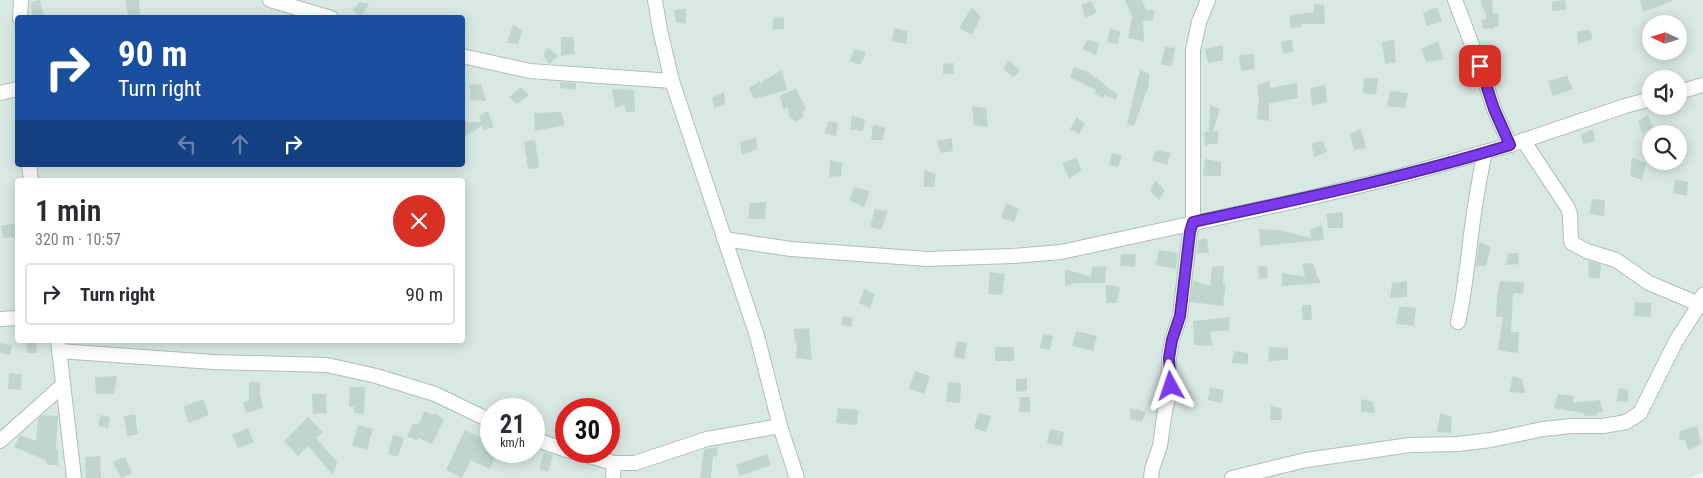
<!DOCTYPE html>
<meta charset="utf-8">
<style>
:root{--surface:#fff;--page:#f2f2f3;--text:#2b2b33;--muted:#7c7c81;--line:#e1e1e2}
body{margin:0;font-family:"Roboto Condensed",sans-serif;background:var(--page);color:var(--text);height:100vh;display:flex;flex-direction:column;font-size:19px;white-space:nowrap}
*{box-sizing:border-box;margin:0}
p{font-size:16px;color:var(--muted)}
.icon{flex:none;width:28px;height:28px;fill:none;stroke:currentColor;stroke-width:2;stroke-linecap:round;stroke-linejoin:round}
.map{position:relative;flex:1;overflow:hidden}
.panel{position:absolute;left:15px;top:178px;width:450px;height:165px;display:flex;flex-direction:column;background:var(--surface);border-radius:5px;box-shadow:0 2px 12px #0003}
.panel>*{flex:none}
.banner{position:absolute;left:15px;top:15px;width:450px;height:152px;border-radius:5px;box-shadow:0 2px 12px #0003;background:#1a4fa0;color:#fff;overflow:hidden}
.needle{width:32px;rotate:274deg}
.tools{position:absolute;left:1642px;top:15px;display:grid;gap:10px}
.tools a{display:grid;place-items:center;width:45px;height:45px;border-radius:50%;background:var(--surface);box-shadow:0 2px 12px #0003;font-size:25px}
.speed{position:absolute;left:480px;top:398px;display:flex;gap:10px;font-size:25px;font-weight:700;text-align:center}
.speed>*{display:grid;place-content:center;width:65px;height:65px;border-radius:50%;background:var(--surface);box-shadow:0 2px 12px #0003;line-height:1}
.speed small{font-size:12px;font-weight:400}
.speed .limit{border:8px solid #d22;background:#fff;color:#111}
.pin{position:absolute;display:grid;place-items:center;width:42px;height:42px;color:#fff;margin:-21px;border-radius:10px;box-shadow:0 2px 8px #0006}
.me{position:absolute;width:55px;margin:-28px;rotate:355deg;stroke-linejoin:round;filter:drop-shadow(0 0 4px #0008)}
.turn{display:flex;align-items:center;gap:18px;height:105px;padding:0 20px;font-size:22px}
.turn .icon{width:65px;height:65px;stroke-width:2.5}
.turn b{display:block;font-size:35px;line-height:42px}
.lanes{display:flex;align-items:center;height:48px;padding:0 20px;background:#0003;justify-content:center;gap:25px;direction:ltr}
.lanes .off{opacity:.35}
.round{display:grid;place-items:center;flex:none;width:52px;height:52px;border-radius:26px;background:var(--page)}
.head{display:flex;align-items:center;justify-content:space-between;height:85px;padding:0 20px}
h1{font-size:30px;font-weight:600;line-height:38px}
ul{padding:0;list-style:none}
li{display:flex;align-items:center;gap:15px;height:62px;margin:0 10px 8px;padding:0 10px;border:2px solid var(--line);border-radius:5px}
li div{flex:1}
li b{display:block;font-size:19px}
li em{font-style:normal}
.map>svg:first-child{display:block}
.residential{fill:#d8e8e3;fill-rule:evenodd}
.building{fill:#c0d6cd}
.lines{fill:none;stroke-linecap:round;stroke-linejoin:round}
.minor-casing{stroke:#adc0b9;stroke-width:16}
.minor{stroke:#fff;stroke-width:14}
.route-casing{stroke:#51269a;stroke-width:12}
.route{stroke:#7c3aed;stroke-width:9}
</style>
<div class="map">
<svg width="1703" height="478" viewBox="0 0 1703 478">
<rect width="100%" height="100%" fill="#eaf4f1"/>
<path class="residential" d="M0,0H1703V472L1688,478H0ZM18,18H462V165H18ZM1651,24H1679V51H1651ZM1651,79H1679V106H1651ZM1651,134H1679V161H1651ZM18,180H462V340H18ZM491,409H534V451H491ZM566,409H609V451H566Z"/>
<g class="building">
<polygon points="40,0 44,18 32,18 31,2"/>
<polygon points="125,0 139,0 140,15 129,18"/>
<polygon points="1125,0 1142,0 1146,10 1154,10 1153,20 1143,21 1144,41 1128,38 1132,17"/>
<polygon points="1480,0 1492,0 1493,14 1498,13 1499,26 1493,27 1494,30 1491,28 1483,29 1481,21 1487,18"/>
<polygon points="1565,0 1566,10 1552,11 1552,2"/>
<polygon points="1640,0 1672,0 1673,1 1643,12"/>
<polygon points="1091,1 1097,12 1086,18 1081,5"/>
<polygon points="360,2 369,4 361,17 352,10"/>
<polygon points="1314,4 1324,5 1325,24 1301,24 1301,27 1290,28 1290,15 1314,12"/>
<polygon points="972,7 981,17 972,35 959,28"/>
<polygon points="1437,7 1442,21 1427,26 1423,13"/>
<polygon points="686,9 686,24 676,22 674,10"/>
<polygon points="774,17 784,18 784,29 772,30"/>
<polygon points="513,25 522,30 518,44 507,43"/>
<polygon points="894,28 907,31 907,44 892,41"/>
<polygon points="1110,28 1120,32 1118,44 1107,42"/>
<polygon points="1590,30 1593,39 1578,44 1577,31"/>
<polygon points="561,37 573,37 575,54 561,56"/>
<polygon points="1088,39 1099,43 1096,55 1082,49"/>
<polygon points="1292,39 1293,51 1283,54 1281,42"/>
<polygon points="1394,39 1396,62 1385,64 1382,42"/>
<polygon points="1438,41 1444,59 1426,62 1421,49"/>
<polygon points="1223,45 1223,60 1208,63 1205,49"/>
<polygon points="1165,47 1175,48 1172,66 1161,65"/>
<polygon points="548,48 558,56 549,64 543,55"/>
<polygon points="854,49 866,52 860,65 850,61"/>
<polygon points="1254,54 1255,69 1241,71 1239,55"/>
<polygon points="1009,60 1020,71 1013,77 1003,69"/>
<polygon points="954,63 954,74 943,74 943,64"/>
<polygon points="1074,67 1088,72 1118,95 1115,100 1105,95 1103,98 1095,94 1096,90 1070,77"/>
<polygon points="1140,69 1149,74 1149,85 1134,126 1127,124"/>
<polygon points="782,70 787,90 754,99 749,88 760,81 760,83"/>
<polygon points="1567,76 1573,89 1553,96 1548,81"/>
<polygon points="1364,78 1378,78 1376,94 1363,93"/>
<polygon points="1270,81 1270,88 1297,83 1298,98 1269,103 1269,121 1257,119 1259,99 1257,85"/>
<polygon points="560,82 576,83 576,90 560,88"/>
<polygon points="481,84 486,101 471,100 469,85"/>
<polygon points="1325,85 1327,102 1312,106 1310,88"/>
<polygon points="521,87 529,95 517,104 509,97"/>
<polygon points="796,88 806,109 802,112 804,117 795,122 793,119 790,119 788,108 783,109 780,96"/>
<polygon points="612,89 634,90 635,112 626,112 624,105 615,108"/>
<polygon points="1390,91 1408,93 1405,108 1387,106"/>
<polygon points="724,92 725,104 714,108 712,98"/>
<polygon points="1210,105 1220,109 1213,131 1218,131 1218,143 1205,145 1204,132 1209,132"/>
<polygon points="972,106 986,108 988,127 974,125"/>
<polygon points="488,111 494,127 483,130 482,126 462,138 462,122 481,122 479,116"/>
<polygon points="561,112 565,125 535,131 534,113"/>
<polygon points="1648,115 1653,127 1642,134 1638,121"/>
<polygon points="852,116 865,119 863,131 850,130"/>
<polygon points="1077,117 1085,124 1079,134 1070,129"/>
<polygon points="829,121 838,123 836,136 824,133"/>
<polygon points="873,125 885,127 883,140 871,140"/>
<polygon points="1361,129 1366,148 1354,150 1350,134"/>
<polygon points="1593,129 1595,141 1583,144 1581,135"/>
<polygon points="756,138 757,149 742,155 740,142"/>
<polygon points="952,138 953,151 941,153 936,141"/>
<polygon points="535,140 539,168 528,169 524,141"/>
<polygon points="1323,141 1327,152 1314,157 1311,143"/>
<polygon points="1156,150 1171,153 1167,165 1152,160"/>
<polygon points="1112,153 1122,156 1118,167 1109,165"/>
<polygon points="1632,157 1646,163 1642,180 1630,176"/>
<polygon points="1076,158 1082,170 1069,179 1062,163"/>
<polygon points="1205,159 1221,162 1221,176 1203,176"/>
<polygon points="830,160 842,163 841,176 829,177"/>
<polygon points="924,170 936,174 934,187 924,187"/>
<polygon points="1675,179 1688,182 1687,196 1673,193"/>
<polygon points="1155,180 1165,190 1159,200 1150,191"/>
<polygon points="854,187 870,191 864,207 849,200"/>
<polygon points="1592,199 1605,200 1604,216 1590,214"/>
<polygon points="766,202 765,219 748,219 750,203"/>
<polygon points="1006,203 1019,209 1014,222 1001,218"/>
<polygon points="875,209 888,211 881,230 870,227"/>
<polygon points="1343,212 1343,228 1328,228 1326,214"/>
<polygon points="18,223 18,237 3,238 1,226"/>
<polygon points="1322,225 1324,240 1260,246 1259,229 1279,230 1311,238 1310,230"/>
<polygon points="1207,238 1209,253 1197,253 1198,240"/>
<polygon points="1479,242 1491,247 1486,266 1476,266"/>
<polygon points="1159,250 1178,253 1176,269 1156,265"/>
<polygon points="1508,253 1518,253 1519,264 1506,265"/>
<polygon points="1121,254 1136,254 1135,267 1120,266"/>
<polygon points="1588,261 1601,264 1600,278 1589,278"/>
<polygon points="1313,263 1318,279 1320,279 1320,283 1282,286 1282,273 1305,277 1302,264"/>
<polygon points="1106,266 1105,283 1075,283 1065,286 1065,269 1091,277 1092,267"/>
<polygon points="1224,266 1223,284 1226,284 1223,306 1190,302 1193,281 1210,286 1212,267"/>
<polygon points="1258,266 1267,266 1268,278 1259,279"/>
<polygon points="990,272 1005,274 1002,295 988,294"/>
<polygon points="1407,281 1407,297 1390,298 1392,283"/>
<polygon points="1500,281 1524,283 1523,294 1513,293 1511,332 1519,332 1518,353 1498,350 1503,317 1496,317 1497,299"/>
<polygon points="1106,285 1120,287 1117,303 1106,303"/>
<polygon points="864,289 875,294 870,308 859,303"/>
<polygon points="1635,302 1651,303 1651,317 1634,316"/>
<polygon points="1302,305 1311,305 1312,320 1302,320"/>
<polygon points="1399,306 1416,308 1414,326 1396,324"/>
<polygon points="843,316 853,318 851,327 841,325"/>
<polygon points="1230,317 1229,330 1210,332 1213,346 1194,345 1193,321"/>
<polygon points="809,328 812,360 796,358 797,343 795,343 794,329"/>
<polygon points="1076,331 1097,336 1093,351 1072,346"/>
<polygon points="1043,334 1053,336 1050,350 1040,348"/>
<polygon points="36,340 37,353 27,353 26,341"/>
<polygon points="957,341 967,343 964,359 954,357"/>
<polygon points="0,343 12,345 10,355 0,353"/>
<rect x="995" y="347" width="19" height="14"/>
<polygon points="1269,347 1288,348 1288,360 1268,361"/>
<polygon points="1234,351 1248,353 1248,364 1232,363"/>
<polygon points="915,371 930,376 924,394 909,388"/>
<polygon points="9,373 22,374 21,390 8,389"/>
<polygon points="117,376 114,394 96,394 95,377"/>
<polygon points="1513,376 1522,379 1525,393 1509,392"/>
<polygon points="1027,378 1027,391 1016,392 1016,379"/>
<polygon points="249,382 260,382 260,395 263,408 246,413 243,402 249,400"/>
<polygon points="948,382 961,383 960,403 946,402"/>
<polygon points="350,387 365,387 364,414 354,413 354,407 349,407"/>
<polygon points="1210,387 1224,390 1222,403 1208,400"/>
<polygon points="1620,388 1628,390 1628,402 1616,401"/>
<polygon points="312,394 326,394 327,413 313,414"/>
<polygon points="1558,394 1574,396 1573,403 1600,400 1603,412 1597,413 1597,415 1584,416 1584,413 1554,408"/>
<polygon points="1020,397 1030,397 1030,412 1019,412"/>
<polygon points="203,399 209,415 189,423 183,407"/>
<polygon points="1361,399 1373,402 1375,413 1361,412"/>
<polygon points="1271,406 1282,408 1282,420 1270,420"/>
<polygon points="838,408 858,410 857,425 836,423"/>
<polygon points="1130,408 1146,412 1142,422 1130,419"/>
<polygon points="425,411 433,415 434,413 444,419 432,444 418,438 417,440 407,437 413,423 418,425"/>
<polygon points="978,413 991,416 986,432 974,428"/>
<polygon points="1440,413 1452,417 1451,433 1437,432"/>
<polygon points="135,414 138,434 127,436 124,416"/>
<polygon points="42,415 58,416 56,449 58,449 58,465 47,465 46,460 14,447 20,435 36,441 38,419"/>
<polygon points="100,415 110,417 108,428 98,426"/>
<polygon points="308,417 323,432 316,438 337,462 333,475 308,446 298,456 284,441"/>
<polygon points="358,425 373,429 367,450 352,445"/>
<polygon points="1697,426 1701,444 1688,450 1685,440 1679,440 1680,431"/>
<polygon points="248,428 254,442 238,448 232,435"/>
<polygon points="487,429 491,430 490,455 495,458 490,469 471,460 462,478 446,470 465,430 483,439"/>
<polygon points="1050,429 1064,432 1062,446 1047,443"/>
<polygon points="393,435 404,438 398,457 388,454"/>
<polygon points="718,447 717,457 713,456 711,478 700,478 704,449"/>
<polygon points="544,452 553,455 548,472 539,469"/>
<polygon points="767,454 771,465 740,476 736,465"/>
<polygon points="100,456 101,478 86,478 85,457"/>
<polygon points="125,457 132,473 121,478 113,462"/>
</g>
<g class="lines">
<defs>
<g id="minor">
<polyline points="270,0 331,18"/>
<polyline points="655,0 660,30 672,81 757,336 780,426 797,478"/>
<polyline points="1455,0 1480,66 1494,109 1510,145"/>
<polyline points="20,18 21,0"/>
<polyline points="462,56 530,71 672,81"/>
<polyline points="1679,92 1703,85"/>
<polyline points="0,93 18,89"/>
<polyline points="1523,140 1568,208 1570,215 1571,241 1572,243 1587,251 1616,260 1649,283 1699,304 1703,307"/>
<polyline points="29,165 31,180"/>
<polyline points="724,239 791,249 927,259 1012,256 1061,252 1305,199 1404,175 1510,145 1625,106 1651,99"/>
<polyline points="0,319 18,318"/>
<path d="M1458,322C1463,301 1465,281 1468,260C1472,224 1477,188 1485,152"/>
<polyline points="58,340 74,478"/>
<polyline points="59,351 213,362 327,365 376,376 435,394 491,421"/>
<polyline points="534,439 566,450"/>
<polyline points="0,441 63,385"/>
<polyline points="571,451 614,463 635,463 707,439 780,426"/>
<polyline points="613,478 614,463"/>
<polyline points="1151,478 1152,469 1160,446 1165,410 1170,392 1169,358 1172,340 1180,316 1190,232 1193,223 1193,50 1199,22 1208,0"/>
<polyline points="1232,478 1306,460 1410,445 1458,444 1491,440 1543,429 1571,426 1603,426 1626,422 1640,413 1676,341 1694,313 1703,295"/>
</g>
</defs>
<use href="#minor" class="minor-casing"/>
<use href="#minor" class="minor"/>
</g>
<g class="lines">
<defs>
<path id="route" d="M1171,386L1169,358L1172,340L1180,316L1190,232L1193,222C1300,199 1406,177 1510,145L1494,109L1480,66"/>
</defs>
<use href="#route" class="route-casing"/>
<use href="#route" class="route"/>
</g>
</svg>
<div class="tools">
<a><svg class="needle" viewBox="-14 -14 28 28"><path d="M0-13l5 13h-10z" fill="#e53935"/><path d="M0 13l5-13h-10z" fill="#7c7c81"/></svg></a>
<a><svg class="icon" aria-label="sound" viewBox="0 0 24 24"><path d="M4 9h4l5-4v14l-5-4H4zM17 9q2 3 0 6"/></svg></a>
<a><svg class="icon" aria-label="search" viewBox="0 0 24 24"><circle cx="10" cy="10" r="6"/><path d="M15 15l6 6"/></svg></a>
</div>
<div class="speed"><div>21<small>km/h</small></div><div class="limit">30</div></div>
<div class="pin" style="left:1480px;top:66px;background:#d93025"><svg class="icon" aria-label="arrive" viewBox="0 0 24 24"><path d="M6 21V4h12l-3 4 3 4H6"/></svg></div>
<svg class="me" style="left:1171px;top:386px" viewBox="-20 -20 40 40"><path d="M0-17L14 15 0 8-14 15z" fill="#7c3aed" stroke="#fff" stroke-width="4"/></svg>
<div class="banner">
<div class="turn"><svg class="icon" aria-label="right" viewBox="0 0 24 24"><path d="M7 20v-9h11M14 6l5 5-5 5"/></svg><div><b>90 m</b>Turn right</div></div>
<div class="lanes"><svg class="icon off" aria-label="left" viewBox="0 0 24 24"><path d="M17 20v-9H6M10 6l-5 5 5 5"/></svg><svg class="icon off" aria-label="ahead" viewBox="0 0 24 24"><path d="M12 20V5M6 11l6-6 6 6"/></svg><svg class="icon" aria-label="right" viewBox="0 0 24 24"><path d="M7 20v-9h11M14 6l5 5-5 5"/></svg></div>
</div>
<section class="panel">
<div class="head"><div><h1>1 min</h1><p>320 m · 10:57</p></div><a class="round" style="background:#d93025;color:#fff"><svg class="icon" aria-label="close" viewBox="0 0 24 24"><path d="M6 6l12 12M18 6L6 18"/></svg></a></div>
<ul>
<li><svg class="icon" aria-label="right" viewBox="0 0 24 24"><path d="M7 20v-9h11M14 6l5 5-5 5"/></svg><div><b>Turn right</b></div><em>90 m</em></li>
</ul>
</section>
</div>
